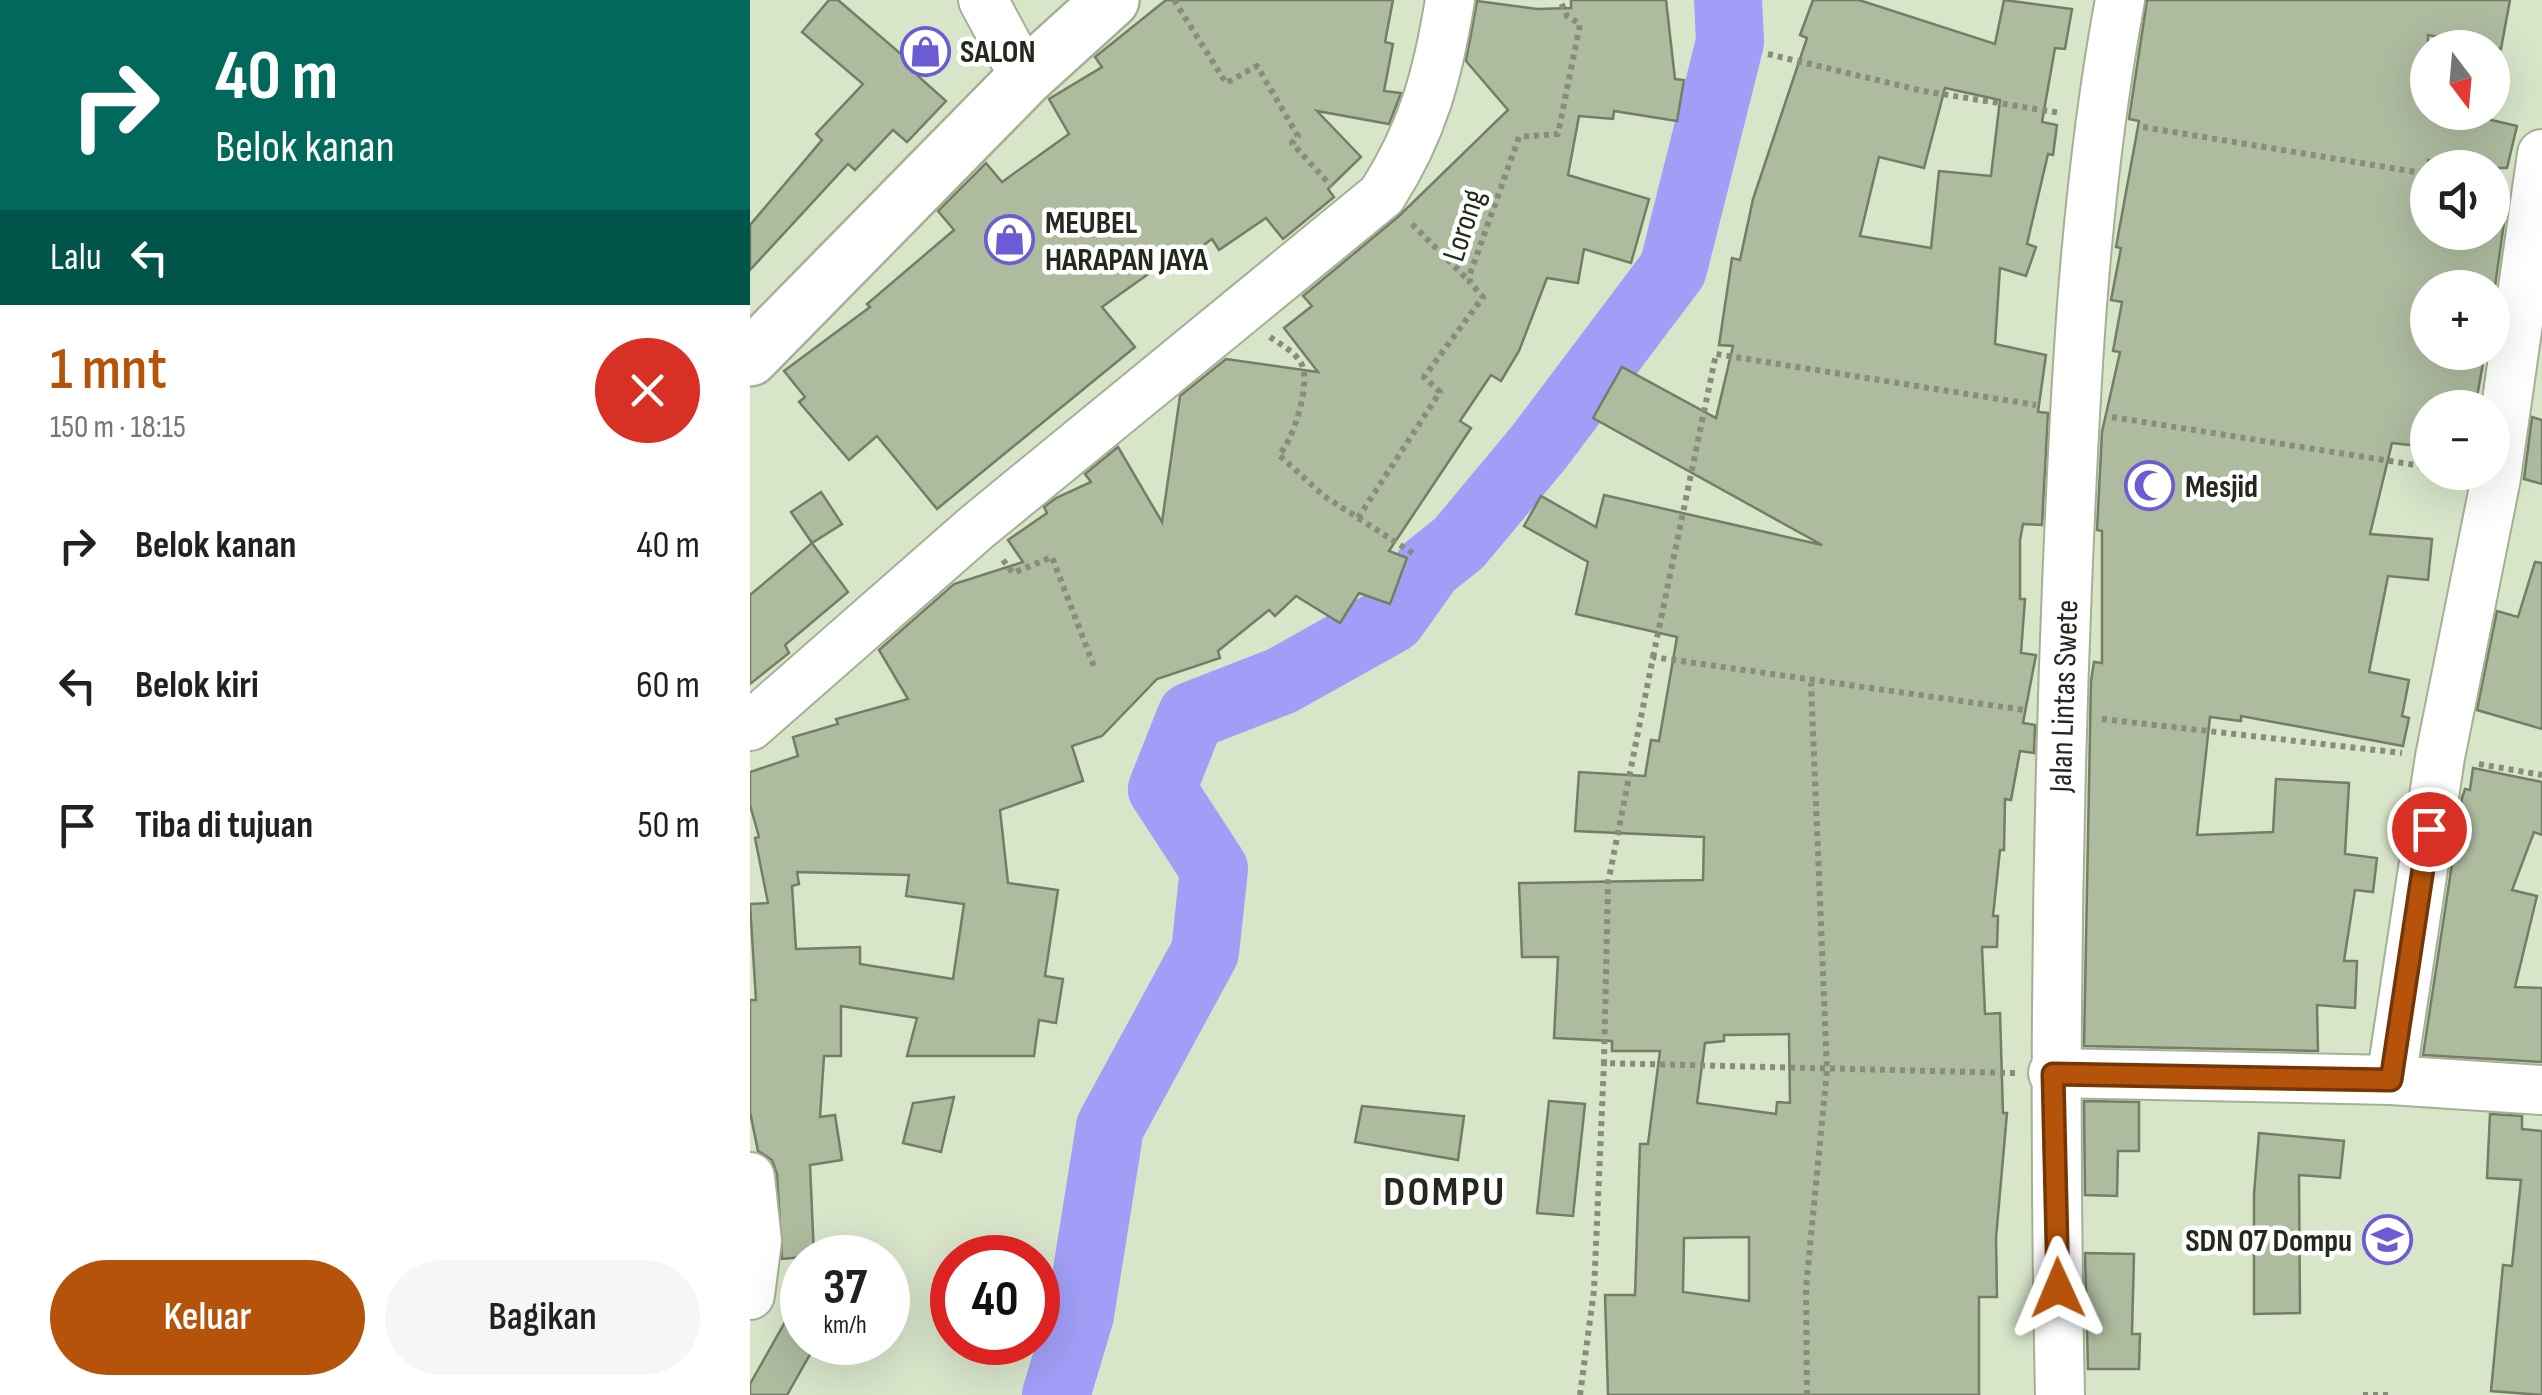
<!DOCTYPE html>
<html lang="id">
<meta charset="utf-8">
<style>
:root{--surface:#fff;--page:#f6f6f6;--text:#202124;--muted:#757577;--accent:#b45309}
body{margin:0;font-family:"Sofia Sans Condensed",sans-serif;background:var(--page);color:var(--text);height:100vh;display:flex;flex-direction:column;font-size:38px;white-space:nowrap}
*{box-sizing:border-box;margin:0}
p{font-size:32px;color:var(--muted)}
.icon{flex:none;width:55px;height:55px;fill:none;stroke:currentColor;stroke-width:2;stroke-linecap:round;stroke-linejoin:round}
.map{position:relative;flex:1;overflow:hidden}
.panel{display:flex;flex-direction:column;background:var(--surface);width:750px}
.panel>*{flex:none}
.banner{background:#00695c;color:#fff;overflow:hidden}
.needle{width:65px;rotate:164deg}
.controls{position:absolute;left:1660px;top:30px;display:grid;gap:20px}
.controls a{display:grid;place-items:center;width:100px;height:100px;border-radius:50%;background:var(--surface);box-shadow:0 10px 40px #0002;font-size:50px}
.speed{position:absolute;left:30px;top:1235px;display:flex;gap:20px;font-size:50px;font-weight:700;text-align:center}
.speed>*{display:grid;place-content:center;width:130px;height:130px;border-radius:50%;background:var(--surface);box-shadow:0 10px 40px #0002;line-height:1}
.speed small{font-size:25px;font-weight:400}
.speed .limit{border:15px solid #d22;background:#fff;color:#111}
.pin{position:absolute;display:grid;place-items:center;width:85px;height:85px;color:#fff;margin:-42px;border:5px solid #fff;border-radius:50%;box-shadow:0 2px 10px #0007}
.me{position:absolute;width:110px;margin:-55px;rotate:359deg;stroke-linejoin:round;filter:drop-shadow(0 0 8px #0008)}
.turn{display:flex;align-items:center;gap:35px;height:210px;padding:0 50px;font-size:45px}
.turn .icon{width:130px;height:130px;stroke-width:2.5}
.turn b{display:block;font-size:70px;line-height:85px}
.then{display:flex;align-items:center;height:95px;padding:0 50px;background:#0003;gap:20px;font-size:38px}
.round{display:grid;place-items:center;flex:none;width:105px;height:105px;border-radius:52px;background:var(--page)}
.head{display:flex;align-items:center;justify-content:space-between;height:170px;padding:0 50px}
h1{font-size:60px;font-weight:600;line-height:75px;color:var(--accent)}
.action{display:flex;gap:20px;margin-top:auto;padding:20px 50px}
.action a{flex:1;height:115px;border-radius:60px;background:var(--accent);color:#fff;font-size:40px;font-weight:600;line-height:115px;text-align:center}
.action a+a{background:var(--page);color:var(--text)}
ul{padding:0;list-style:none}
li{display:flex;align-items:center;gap:30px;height:140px;padding:0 50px}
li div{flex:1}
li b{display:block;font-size:38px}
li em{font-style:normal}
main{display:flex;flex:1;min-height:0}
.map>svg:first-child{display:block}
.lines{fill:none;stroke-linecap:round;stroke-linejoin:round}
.river{stroke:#a09ef6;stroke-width:68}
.building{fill:#aebb9f;stroke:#737e65;stroke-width:2.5;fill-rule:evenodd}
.minor-casing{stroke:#a4b095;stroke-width:52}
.major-casing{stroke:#a4b095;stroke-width:60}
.path{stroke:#868e7b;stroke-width:6;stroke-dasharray:5 5;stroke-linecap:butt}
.minor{stroke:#fff;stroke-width:48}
.major{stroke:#fff;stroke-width:55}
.route-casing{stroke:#753606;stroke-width:25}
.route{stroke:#b45309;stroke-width:18}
.labels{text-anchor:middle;stroke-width:9;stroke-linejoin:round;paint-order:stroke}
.poi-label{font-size:32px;font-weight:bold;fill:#24281e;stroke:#fff;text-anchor:start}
.street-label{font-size:32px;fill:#24281e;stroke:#fff}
.district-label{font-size:42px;font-weight:bold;letter-spacing:2.5px;fill:#24281e;stroke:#fff}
</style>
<main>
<section class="panel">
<div class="banner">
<div class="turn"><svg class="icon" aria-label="right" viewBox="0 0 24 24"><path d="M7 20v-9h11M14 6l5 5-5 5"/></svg><div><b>40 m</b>Belok kanan</div></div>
<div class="then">Lalu<svg class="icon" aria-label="left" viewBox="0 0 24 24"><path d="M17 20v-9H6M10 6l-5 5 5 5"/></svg></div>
</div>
<div class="head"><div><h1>1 mnt</h1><p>150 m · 18:15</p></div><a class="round" style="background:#d93025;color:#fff"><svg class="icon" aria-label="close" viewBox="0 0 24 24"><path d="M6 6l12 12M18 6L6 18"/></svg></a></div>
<ul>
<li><svg class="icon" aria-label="right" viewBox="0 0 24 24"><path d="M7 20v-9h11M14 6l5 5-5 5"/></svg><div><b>Belok kanan</b></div><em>40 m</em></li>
<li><svg class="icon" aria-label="left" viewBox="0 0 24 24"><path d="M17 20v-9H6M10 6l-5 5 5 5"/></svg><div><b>Belok kiri</b></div><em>60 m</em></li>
<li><svg class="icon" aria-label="arrive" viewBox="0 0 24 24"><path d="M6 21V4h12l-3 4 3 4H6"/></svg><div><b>Tiba di tujuan</b></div><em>50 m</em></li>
</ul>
<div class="action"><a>Keluar</a><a>Bagikan</a></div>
</section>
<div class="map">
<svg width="1792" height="1395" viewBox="0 0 1792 1395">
<rect width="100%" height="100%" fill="#d8e5c9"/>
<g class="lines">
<polyline class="river" points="306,1395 330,1315 360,1127 455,952 464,869 412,789 441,716 531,681 642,619 679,567 709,543 789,447 923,269 980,42 978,0"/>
</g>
<g class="building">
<polygon points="79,0 88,0 172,72 168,76 196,101 157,142 143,130 105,170 98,164 0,270 0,225 72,140 66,134 113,84 52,32"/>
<polygon points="416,0 643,0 635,42 643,44 634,91 651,93 639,124 567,111 611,157 578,189 584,197 533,239 516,218 469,250 462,239 416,272 411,265 352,307 385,347 187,509 127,436 99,460 49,402 55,397 34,371 120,307 117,304 204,230 188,211 236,163 252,182 319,134 299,99 352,67 345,57"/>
<path d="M821,0H916L925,79L934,80L927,121L864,111L863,119L829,116L818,175L899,199L881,263L834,249L828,283L797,278L769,351L751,381L741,375L710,421L721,428L639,551L657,558L640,604L609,593L590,623L546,596L525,616L519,610L468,651L470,658L407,679L352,736L322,746L333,781L250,810L258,883L308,890L295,976L313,979L306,1023L289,1020L284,1056H157L167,1018L91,1006V1056H74L70,1117L85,1115L92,1160L60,1165L64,1256L32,1259L27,1174L22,1160L8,1151L0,1112V1000H6L0,904L18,903L5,838L9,837L0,805V772L48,756L43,737L88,724L86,719L158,699L129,650L204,584L273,562L258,540L297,513L294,507L306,498L341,482L335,474L368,447L412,522L430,396L476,359L568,372L534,328L562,306L553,296L649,216L758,110L716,61L727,1L787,9L821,8ZM47,872L159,875L156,896L214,904L203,979L110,964V947L46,949L42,886L49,884Z"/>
<path d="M1063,0H1109L1245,44L1254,0L1322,9L1315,49L1305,48L1292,122L1307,125L1303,155L1298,154L1277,244L1286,247L1276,276L1250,268L1245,344L1296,355L1288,412L1298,413L1292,525L1273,524L1270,540V599H1275L1271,653L1286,655L1273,723L1285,725L1284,753L1270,751L1261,800L1255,799L1254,850H1250L1243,916H1248L1247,947H1232L1235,1014L1250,1013L1253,1113H1257L1246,1238L1247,1297H1229V1395H858L855,1295H885L890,1144H898L910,1051H862V1041L804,1038L808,957H772L769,883L953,880L954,837L825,831L829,772L895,776L901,740L909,741L927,637L826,614L838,562L774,526L791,496L846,527L854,495L1072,545L843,418L872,367L966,418L983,346L969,345L982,258L990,260L1003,199L1057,38L1050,35ZM1195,88L1250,100L1241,176L1189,171L1181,248L1110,236L1129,157L1174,168ZM1039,1034L1040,1103L1027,1102L1026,1114L947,1103L955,1043L974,1041V1035ZM999,1237V1301L933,1292L934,1238Z"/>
<polygon points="1397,0 1760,0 1751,49 1678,35 1678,112 1707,112 1767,126 1757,168 1712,168 1678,160 1678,232 1742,232 1742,214 1755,216 1742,307 1742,288 1678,288 1678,352 1735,352 1725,408 1678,408 1678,447 1642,443 1620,534 1682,539 1678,580 1638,576 1619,672 1659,680 1652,716 1659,718 1653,746 1491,716 1491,721 1460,717 1447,835 1523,832 1526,779 1599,783 1595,854 1627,858 1623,892 1605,890 1594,961 1607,961 1605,1008 1567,1005 1568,1051 1334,1046 1341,681 1344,662 1352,663 1352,531 1347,530 1352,432 1370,352 1363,351 1372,302 1361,300 1371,248 1366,247 1389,121 1379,119"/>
<polygon points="1782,417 1792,420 1792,484 1774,479"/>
<polygon points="71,492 92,524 62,543 41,512"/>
<polygon points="62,543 98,592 35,645 39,653 0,684 0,595"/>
<polygon points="1785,562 1792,563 1792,729 1727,710 1747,611 1768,617"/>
<polygon points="1723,768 1792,782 1792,835 1784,832 1762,890 1787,896 1765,987 1792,988 1792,1062 1673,1055 1712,798 1715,789 1720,790"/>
<polygon points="204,1097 191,1152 153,1143 163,1103"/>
<polygon points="799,1101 835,1104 823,1216 787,1213"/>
<polygon points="1334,1101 1389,1102 1389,1151 1368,1151 1367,1196 1335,1195"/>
<polygon points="612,1106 714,1116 708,1160 605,1142"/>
<polygon points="1740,1114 1772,1116 1772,1129 1792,1131 1792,1395 1741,1391 1753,1265 1762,1266 1771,1180 1737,1178"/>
<polygon points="1509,1133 1594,1141 1590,1178 1549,1175 1550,1313 1504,1314 1504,1194"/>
<polygon points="1335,1253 1384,1254 1382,1334 1390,1334 1389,1369 1338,1369"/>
<polygon points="52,1292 52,1342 67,1342 37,1395 0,1395 0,1384"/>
</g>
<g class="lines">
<defs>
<g id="minor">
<polyline points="233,0 275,78"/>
<path d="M0,726L227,527L632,195C673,131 688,74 700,0"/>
<polyline points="1303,1073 1641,1080 1792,1090"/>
<polyline points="1641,1080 1690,757 1746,478 1792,154"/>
<polyline points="0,1177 7,1241 0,1295"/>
<path d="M1310,1395C1304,1125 1306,856 1317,586C1325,390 1334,194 1370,0"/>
</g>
<polyline id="major" points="0,358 275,78 361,0"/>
</defs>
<use href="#minor" class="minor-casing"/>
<use href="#major" class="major-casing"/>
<g class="path">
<polyline points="424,0 476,83 507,66 548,136 542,143 582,187"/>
<polyline points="1018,54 1173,91 1311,113"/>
<polyline points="1393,127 1678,174"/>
<polyline points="662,224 720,282"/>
<path d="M520,337C530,344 545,352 551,363C562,383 543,440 529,455L574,496L664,554"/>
<polyline points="1362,417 1678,467"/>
<polyline points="608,518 690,392 674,377 733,297 720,282 720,274 769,137 808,134 830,24 817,16 810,0"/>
<polyline points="253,560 263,573 302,557 345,669"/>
<polyline points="903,657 966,354 1286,405"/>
<polyline points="1352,719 1652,753"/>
<polyline points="1729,764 1792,775"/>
<polyline points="1265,1073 854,1063 858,883 903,657 1275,710"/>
<polyline points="830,1395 844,1290 854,1063"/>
<polyline points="1057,1395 1056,1288 1077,1070 1061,683"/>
<polyline points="1613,1395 1641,1395"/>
</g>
<use href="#minor" class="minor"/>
<use href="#major" class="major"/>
</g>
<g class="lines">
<defs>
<polyline id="route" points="1308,1288 1303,1074 1641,1080 1679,829"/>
</defs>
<use href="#route" class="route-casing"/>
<use href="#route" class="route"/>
</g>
<defs>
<symbol id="shop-ring" viewBox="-11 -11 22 22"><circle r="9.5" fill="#fff" stroke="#6b5cd6" stroke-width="1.5"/><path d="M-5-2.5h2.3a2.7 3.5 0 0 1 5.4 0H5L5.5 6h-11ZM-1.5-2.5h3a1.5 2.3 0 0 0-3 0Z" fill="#6b5cd6"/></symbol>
<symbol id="mosque-ring" viewBox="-11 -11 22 22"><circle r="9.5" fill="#fff" stroke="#6b5cd6" stroke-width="1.5"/><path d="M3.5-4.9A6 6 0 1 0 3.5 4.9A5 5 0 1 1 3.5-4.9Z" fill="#6b5cd6"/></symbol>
<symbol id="school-ring" viewBox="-11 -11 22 22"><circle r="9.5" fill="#fff" stroke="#6b5cd6" stroke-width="1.5"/><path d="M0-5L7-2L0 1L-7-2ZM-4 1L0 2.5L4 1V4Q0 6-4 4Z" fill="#6b5cd6"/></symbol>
</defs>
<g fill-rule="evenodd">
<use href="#shop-ring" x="148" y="24" width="55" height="55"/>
<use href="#shop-ring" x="232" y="212" width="55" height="55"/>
<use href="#mosque-ring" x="1372" y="458" width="55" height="55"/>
<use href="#school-ring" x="1610" y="1212" width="55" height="55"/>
</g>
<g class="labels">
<g class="poi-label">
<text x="210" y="62">SALON</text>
<text x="295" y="233">MEUBEL<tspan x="295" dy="37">HARAPAN JAYA</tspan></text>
<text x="1435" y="497">Mesjid</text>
<text x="1602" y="1251" text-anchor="end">SDN 07 Dompu</text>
</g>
<g class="street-label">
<text transform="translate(713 225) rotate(-72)" y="11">Lorong</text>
<text transform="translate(1313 696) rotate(-88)" y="11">Jalan Lintas Swete</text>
</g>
<g class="district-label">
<text x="695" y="1205">DOMPU</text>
</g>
</g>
</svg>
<div class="controls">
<a><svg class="needle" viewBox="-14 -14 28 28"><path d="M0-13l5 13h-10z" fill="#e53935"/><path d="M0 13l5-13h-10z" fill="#757577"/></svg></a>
<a><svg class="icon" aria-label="sound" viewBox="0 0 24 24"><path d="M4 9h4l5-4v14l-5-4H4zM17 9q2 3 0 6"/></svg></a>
<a>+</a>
<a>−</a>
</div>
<div class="speed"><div>37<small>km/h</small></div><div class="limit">40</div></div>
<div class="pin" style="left:1679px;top:829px;background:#d93025"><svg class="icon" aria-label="arrive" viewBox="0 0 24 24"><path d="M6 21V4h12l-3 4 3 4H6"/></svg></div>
<svg class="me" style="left:1308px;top:1288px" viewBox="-20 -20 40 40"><path d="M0-17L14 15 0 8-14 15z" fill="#b45309" stroke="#fff" stroke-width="4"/></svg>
</div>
</main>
